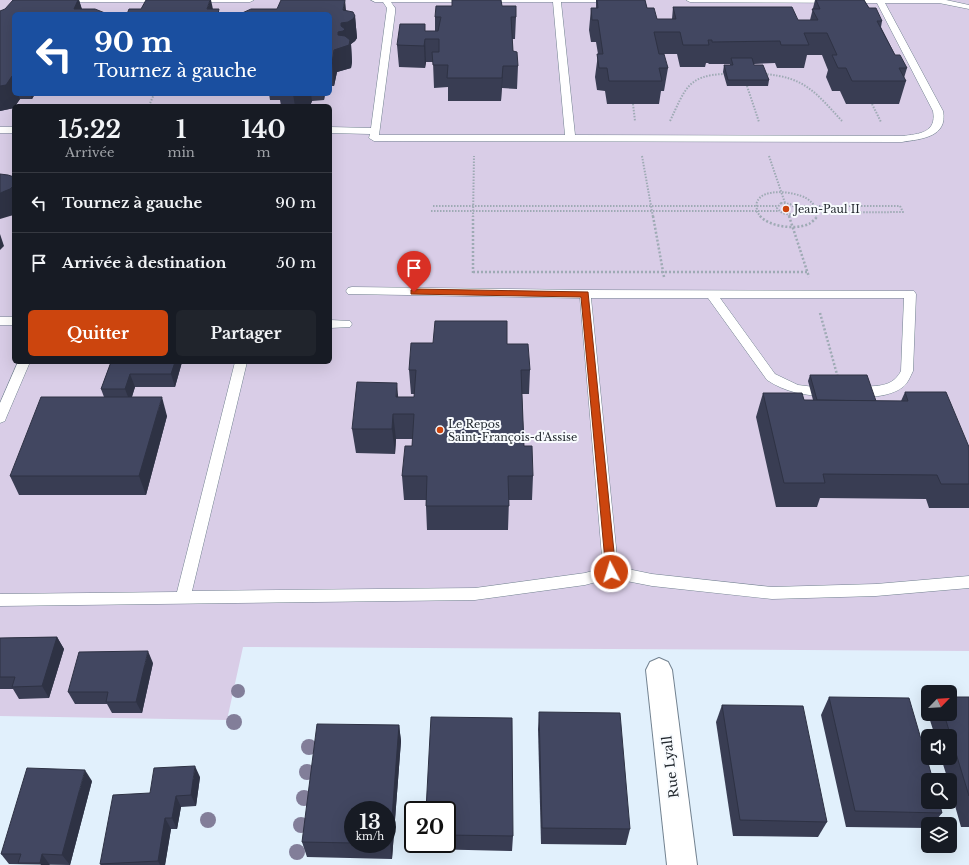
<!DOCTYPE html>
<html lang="fr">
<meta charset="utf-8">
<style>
:root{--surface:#171b24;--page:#20242c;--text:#f1f3f6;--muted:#9ea1a6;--line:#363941;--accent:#cc450e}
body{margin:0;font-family:"Libre Baskerville",serif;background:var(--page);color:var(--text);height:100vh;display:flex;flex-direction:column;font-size:15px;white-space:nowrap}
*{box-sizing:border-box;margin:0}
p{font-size:13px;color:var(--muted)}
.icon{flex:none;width:22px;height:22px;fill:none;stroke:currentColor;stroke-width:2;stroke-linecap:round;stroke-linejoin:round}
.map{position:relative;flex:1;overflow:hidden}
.panel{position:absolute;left:12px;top:104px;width:320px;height:260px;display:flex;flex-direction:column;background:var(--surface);border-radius:6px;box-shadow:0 4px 16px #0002}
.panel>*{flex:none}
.guide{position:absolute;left:12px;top:12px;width:320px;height:84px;border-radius:6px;box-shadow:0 4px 16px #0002;background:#1a4fa0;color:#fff;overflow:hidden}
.needle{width:26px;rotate:65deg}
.fabs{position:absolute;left:921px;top:685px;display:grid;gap:8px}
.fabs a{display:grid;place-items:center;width:36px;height:36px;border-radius:6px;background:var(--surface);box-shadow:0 4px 16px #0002;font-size:20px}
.speed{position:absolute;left:344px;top:801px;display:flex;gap:8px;font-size:20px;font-weight:700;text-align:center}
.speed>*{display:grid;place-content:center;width:52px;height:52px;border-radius:50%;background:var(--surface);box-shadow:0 4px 16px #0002;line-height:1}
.speed small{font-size:10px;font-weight:400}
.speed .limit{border:2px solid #111;border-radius:6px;background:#fff;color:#111}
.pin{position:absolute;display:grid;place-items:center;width:34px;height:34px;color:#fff;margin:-41px -17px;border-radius:50% 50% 50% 0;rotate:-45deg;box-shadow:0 0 4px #0007}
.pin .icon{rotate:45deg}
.me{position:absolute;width:44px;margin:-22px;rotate:355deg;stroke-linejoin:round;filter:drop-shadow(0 0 3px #0008)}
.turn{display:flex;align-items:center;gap:14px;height:84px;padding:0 16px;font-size:18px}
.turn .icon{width:52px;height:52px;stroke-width:2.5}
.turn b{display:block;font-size:28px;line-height:34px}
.eta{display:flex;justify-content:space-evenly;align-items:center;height:68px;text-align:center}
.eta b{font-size:24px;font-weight:700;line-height:28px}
.primary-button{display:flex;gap:8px;margin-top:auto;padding:8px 16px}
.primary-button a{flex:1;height:46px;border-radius:6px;background:var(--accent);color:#fff;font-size:16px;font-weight:700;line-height:46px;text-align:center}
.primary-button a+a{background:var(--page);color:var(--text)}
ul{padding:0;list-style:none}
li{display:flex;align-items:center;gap:12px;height:60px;padding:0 16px;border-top:1px solid var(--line)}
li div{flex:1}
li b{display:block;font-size:15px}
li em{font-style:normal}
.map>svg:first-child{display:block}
.green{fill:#d9cde7;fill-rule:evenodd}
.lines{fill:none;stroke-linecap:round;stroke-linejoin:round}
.lane-casing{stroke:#728290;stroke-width:1}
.street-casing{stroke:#728290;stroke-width:2}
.path-far1{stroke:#9eaab4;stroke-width:2;stroke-dasharray:1.5 1.5;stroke-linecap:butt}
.path{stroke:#9eaab4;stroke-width:2.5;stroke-dasharray:2 2;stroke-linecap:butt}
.lane{fill:#fff;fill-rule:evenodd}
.street{fill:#fff;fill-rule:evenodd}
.tree{fill:#827e99}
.wall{fill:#393d53;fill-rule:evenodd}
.shaded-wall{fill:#2e3244}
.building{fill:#424761;stroke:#2e3244}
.route{fill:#cc450e;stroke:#852d09}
.poi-dot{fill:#cc450e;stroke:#f8fbfe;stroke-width:1.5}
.labels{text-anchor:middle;stroke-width:4;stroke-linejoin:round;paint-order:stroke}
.poi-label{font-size:11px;fill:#23292f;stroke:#f8fbfe;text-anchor:start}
.near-street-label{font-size:13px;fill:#23292f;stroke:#f8fbfe}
</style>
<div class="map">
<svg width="969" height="865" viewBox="0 0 969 865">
<rect width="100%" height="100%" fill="#e1f0fc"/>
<path class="green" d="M0,0H969V651L243,647L227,720L0,716ZM14,14H330V94H14ZM14,106H330V362H14Z"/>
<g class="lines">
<defs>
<g id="lane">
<polygon points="40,0 149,0 145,2 44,2"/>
<polygon points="190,0 254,0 250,2 194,2"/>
<path d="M371,0H634L630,2H561L575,135L902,136C919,134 937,133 933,111L877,3L690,2L686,0H946L969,5V9L939,3H885L943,111C948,137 922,139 902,142L374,141L369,138L370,134L330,133V127L371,128L387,8L383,2H375ZM391,2H553L565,135H379L395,13V8Z"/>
<rect x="0" y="127" width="14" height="6"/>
<path d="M352,287L585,290L914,291L916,294L913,371C910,377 908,383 903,387C890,397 865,399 851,395L849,392L851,389C869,383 890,392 901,371L904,298H720L775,374L798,385L831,389L833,392L831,395L827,396C805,396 785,392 767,380L708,298H591L618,567L652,574L772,587L876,584L969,576V588L876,596L772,599L652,586L611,578L585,585L475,600L0,606V594L177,592L235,362H247L192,591L475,588L585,573L603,568L580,298L348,294L346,291L348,288Z"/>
<rect x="0" y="317" width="14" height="8"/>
<polygon points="330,320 350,321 352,324 350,327 330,328"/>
<polygon points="18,362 30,362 6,418 5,421 0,423 0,403"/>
</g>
<polygon id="street" points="659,658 668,662 672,670 697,865 667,865 646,670 650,662"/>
</defs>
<use href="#lane" class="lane-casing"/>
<use href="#street" class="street-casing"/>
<g class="path-far1">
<path d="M764,74C805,77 816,93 842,121"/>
<polyline points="746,83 759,122"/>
<polyline points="633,104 635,121"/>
<polyline points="872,104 881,122"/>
<polyline points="149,106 154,94"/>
<path d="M670,121C685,90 687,75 725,74"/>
<polyline points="642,156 653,217"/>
<polyline points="769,156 785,203"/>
<path d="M781,203L790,204L797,209L796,213C788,215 782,215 777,208Z"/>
<polyline points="433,206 777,206"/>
<polyline points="795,206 900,206 903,212 796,213"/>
<polyline points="431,211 779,211"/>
<polyline points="789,215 790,217"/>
<polyline points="473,217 474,156"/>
<path d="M761,217L757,212C757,209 756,205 757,202C763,187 795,192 806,198C811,201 814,205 817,209L816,217"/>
</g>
<g class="path">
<polyline points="653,216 664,277"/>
<path d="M760,216C770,227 795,230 809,224C811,223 814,220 816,218V216"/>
<polyline points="789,216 809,277"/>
<polyline points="473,272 807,272"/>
<polyline points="473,273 473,216"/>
<polyline points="820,313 838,378"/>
</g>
<use href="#lane" class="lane"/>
<use href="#street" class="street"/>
</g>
<g class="tree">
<circle cx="238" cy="691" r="7"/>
<circle cx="234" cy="722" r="8"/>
<circle cx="309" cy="747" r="8"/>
<circle cx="307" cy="772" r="8"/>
<circle cx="304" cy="798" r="8"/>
<circle cx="208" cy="820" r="8"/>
<circle cx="301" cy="825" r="8"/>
<circle cx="297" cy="852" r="8"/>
</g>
<g class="wall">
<polygon points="79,0 82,9 105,13 105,14 14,14 14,94 35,94 32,99 20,99 14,108 0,111 0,11"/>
<polygon points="596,0 645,0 647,8 657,19 672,19 673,7 798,20 810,20 815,0 864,0 869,8 882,21 881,27 895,55 907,68 904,78 906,81 899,104 846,104 840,91 832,91 826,77 828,70 822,55 807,55 804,68 777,68 775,63 754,64 754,65 769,80 768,86 727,86 723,72 724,65 730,65 730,64 709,64 708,63 706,63 705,67 680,67 677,54 659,54 668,68 664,91 661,91 659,104 607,104 605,91 597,90 595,77 598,54 596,42 591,42 589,30 591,8 596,8"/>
<polygon points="502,6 516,17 515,39 512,39 513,51 518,66 517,89 502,88 501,101 448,101 448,87 434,88 433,62 426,62 425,68 399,67 397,45 425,31 435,31 435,17"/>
<polygon points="346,11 355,16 357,38 355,41 351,44 352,62 351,68 337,72 334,86 330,86 330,14"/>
<polygon points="269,94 325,94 324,100 312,101 310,106 281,106 280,100 270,100"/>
<polygon points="507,344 530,370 529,394 522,394 524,446 533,476 532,500 509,500 508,530 427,530 426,506 426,500 404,500 402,476 412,446 413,439 396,439 395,454 356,453 352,429 398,397 414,397 415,394 411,394 409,370"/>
<polygon points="111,362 182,362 175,387 135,387 132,397 167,416 146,495 19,495 10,476 104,397 101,389"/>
<polygon points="810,375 876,401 901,401 905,392 969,447 969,508 929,508 926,499 820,498 817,507 776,507 756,417 763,393 804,400 813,400 808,381"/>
<polygon points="57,637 64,649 49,698 19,699 13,689 0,689 0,638"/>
<polygon points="153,663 142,713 112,713 107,704 75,704 68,692"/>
<polygon points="829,697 942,813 933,824 928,824 928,828 846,827 821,715"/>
<polygon points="969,697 969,827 961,827 950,788 950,780 948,780 941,758 950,758 950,736 935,736 928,714 950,714"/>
<polygon points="722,705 827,822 818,837 733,836 716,722"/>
<polygon points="539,712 630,829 626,845 541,844 538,729"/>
<path d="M399,725L401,741L392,859L307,857L302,842ZM353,810H387V844H353Z"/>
<polygon points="200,777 196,806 181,807 177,829 171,829 165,865 101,865 100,864 150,793"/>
<polygon points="92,781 70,865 9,864 1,854"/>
<polygon points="447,810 513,836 512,851 426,849 426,844 447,844"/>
</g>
<g class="shaded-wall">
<polygon points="78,0 79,0 83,14 74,9"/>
<polygon points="210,0 211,0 214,14 207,9"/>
<polygon points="345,0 347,20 355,16 357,38 355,41 351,44 352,62 351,68 337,72 334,86 332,63"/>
<polygon points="425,39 426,62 425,68 424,46"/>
<polygon points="503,66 502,88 501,101 502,78"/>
<polygon points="12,76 14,83 14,94 18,94 20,99 15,106 14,106 14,108 0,111 0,86"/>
<polygon points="30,94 35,94 32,99"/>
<polygon points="293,94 311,94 312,101 310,106 295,106"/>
<polygon points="323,94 325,94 324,100"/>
<polygon points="14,185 14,215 10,216 0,219 0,193"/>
<polygon points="0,234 4,246 0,250"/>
<polygon points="175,362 182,362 175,387 171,374"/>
<polygon points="130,374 135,387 130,402 125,389"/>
<polygon points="397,383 399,407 396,397"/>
<polygon points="162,397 167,416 146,495 139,476"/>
<polygon points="393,414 396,439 395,454 392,429"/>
<polygon points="57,637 64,649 49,698 42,686"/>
<polygon points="148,651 153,663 142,713 136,702"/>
<polygon points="399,725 401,741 392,859 390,844"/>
<polygon points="195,766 200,777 196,806 191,795"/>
<polygon points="85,770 92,781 70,865 62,855"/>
<polygon points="176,796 181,807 177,829 172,818"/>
<polygon points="165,818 171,829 165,865 160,865 158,861"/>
<polygon points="42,854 50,865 41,865 40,863"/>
</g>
<g class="building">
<polygon points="13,0 78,0 74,9 95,9 105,13 105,14 14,14 14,76 12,76 6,85 0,86 0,11 5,9"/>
<polygon points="146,0 210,0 207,9 219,9 218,14 127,14 129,9 141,9"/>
<polygon points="281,0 345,0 343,10 353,12 355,16 353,19 348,22 341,23 341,26 345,29 343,31 338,32 338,35 345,36 350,40 349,45 334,50 332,63 330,63 330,14 240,14 251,9 277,9"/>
<polygon points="452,0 501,0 502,6 516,6 516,17 511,17 513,51 517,52 518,66 503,66 502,78 447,78 448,65 433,65 432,52 439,52 439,39 425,39 424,46 397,45 400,24 425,24 425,31 438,31 441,17 435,17 436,6 452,6"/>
<polygon points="597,0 645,0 647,8 654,8 657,19 676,19 673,7 792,7 798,20 818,20 812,9 820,9 816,0 864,0 869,8 876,8 882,21 877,21 895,55 900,55 907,68 899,68 906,81 852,81 846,68 838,68 832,55 837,55 827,33 804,33 809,45 781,45 780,41 712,42 712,40 708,40 709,45 683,45 680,32 654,32 659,54 664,54 668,68 659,68 662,81 609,81 607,68 599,68 597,54 603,54 598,20 592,20 591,8 598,8"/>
<polygon points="731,58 752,58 754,65 763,65 769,80 728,80 724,65 733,65"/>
<polygon points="0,174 8,175 14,177 14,185 10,189 0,193"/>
<polygon points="435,321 507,321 507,344 528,344 530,370 521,370 524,446 532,446 533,476 508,476 509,506 426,506 427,476 402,476 405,446 412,446 414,414 393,414 392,429 352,429 357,382 397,383 396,397 414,397 416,370 409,370 411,343 433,343"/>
<polygon points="111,362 175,362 171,374 130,374 125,389 101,389"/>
<polygon points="810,375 867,375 876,401 817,400"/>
<polygon points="905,392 946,392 969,447 969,484 941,484 937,475 823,474 825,483 784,483 763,393 802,393 804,400 908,401"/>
<polygon points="41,397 162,397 139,476 10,476"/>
<polygon points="57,637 42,686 12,687 15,677 0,677 0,638"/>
<polygon points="148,651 136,702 106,702 108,692 68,692 79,652"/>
<polygon points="829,697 909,698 933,780 928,780 928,802 939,802 942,813 855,811"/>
<polygon points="950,697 969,697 969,796 944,714 950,714"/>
<polygon points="722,705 803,706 827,822 740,820"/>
<polygon points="539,712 620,713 630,829 542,828"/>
<polygon points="431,717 512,718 513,836 447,835 447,810 426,810"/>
<polygon points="317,724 399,725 390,844 387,843 387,810 353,810 353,843 302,842"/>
<polygon points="195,766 191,795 176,796 172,818 165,818 158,861 100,864 113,795 150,793 154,768"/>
<polygon points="27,768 85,770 62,855 42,854 40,863 18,863 21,854 1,854"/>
</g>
<polygon class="route" points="414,289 588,292 616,572 615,575 611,576 607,575 606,572 581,297 411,294 411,290"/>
<g class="poi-dot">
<circle cx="786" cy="209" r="4"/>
<circle cx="440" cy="430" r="4"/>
</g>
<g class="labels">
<g class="poi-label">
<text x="794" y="213">Jean-Paul II</text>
<text x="448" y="428">Le Repos<tspan x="448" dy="13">Saint-François-d'Assise</tspan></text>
</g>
<g class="near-street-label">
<text transform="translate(670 767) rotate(-97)" y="5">Rue Lyall</text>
</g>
</g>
</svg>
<div class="fabs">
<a><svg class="needle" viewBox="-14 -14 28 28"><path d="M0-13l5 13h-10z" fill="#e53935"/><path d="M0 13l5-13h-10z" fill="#9ea1a6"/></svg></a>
<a><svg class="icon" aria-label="sound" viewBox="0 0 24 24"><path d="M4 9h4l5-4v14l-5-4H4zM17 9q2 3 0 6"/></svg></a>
<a><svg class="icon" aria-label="search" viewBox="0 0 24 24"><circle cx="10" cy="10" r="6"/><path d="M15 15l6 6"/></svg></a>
<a><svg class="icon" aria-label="layers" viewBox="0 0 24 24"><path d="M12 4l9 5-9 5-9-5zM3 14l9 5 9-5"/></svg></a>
</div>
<div class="speed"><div>13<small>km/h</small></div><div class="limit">20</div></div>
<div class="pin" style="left:414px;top:292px;background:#d93025"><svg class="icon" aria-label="arrive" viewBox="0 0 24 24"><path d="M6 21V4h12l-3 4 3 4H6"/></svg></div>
<svg class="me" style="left:611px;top:572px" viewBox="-20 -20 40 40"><circle r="17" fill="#cc450e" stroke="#fff" stroke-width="3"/><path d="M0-11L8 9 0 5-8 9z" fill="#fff"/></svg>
<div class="guide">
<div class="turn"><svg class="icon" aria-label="left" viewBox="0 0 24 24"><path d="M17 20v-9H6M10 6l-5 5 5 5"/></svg><div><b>90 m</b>Tournez à gauche</div></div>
</div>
<section class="panel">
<div class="eta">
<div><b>15:22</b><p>Arrivée</p></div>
<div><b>1</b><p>min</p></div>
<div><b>140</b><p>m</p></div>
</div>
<ul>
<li><svg class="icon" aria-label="left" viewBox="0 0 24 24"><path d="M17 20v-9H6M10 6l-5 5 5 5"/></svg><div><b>Tournez à gauche</b></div><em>90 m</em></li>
<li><svg class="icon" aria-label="arrive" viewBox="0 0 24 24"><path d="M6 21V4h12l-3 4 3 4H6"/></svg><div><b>Arrivée à destination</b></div><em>50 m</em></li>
</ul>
<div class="primary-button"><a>Quitter</a><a>Partager</a></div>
</section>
</div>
